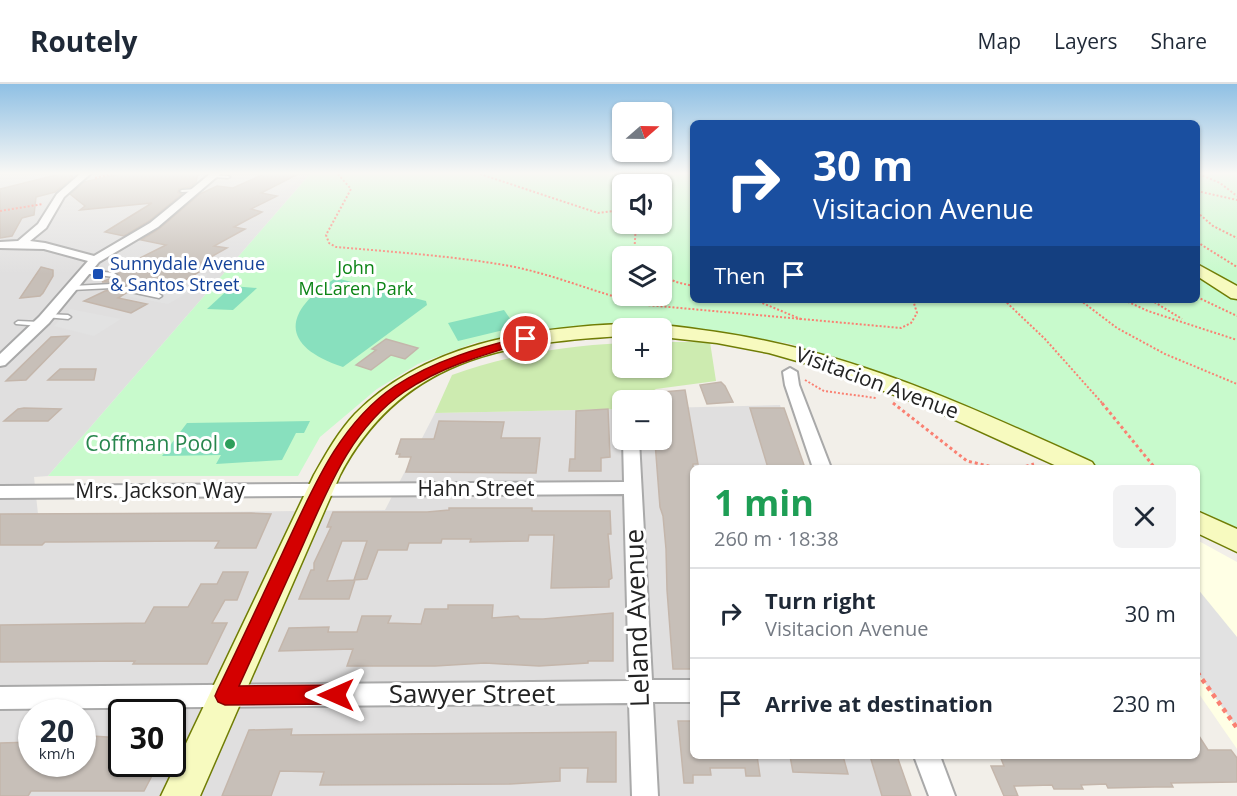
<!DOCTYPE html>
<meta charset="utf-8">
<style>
:root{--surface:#fff;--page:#f2f2f3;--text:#1f2937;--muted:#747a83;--line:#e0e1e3}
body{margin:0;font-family:"Open Sans",sans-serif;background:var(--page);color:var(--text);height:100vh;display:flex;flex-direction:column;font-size:22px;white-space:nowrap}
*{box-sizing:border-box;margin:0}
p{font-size:20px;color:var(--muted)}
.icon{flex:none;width:33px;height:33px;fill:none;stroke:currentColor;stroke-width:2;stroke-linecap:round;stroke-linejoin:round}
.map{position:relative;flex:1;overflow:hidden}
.drawer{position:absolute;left:690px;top:381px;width:510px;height:294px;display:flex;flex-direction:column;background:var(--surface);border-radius:9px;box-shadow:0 2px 4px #0004}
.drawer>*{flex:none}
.top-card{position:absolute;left:690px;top:36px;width:510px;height:183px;border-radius:9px;box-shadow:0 2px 4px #0004;background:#1a4fa0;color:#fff;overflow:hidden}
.needle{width:39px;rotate:70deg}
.tools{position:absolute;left:612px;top:18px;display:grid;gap:12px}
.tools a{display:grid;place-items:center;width:60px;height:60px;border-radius:9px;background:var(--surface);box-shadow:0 2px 4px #0004;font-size:30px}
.speed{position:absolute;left:18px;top:615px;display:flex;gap:12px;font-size:30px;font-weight:700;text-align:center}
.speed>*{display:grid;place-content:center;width:78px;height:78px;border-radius:50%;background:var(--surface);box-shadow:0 2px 4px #0004;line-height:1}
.speed small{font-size:15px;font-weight:400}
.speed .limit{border:3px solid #111;border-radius:9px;background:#fff;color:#111}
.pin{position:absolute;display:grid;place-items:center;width:51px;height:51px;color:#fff;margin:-26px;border:3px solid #fff;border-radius:50%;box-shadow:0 2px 6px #0007}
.me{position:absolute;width:66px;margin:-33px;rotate:270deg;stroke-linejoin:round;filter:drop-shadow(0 0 4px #0008)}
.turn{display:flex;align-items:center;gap:21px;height:126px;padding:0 24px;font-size:27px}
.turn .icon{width:78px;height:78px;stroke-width:2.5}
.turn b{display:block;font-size:42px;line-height:51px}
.then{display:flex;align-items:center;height:57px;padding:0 24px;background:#0003;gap:12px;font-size:22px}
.round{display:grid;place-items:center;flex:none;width:63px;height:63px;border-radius:9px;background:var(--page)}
.head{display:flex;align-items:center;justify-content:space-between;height:102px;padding:0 24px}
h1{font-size:36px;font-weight:700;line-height:45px;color:#1e9e55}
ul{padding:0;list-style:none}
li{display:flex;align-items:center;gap:18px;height:90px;padding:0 24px;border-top:2px solid var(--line)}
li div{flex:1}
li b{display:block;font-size:22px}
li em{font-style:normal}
header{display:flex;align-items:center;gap:36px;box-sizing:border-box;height:84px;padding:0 30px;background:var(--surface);border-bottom:2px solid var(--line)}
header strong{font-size:28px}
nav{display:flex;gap:33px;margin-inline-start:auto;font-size:21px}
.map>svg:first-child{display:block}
.residential{fill:#e0dfdf;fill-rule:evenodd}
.education{fill:#ffffe5}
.grass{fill:#cdebb0}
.park{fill:#c8facc;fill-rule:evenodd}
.pitch{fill:#88e0be}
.parking{fill:#e2e2e2}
.building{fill:#c7bfb8;stroke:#c4b6ab;stroke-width:1.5}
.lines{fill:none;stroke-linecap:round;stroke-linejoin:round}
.lane-casing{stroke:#a9a9a9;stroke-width:3}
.street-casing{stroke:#a9a9a9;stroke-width:4}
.secondary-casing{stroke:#707d05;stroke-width:3}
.path-far2{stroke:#fa8072;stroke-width:2;stroke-dasharray:2 2;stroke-linecap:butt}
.path-far1{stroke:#fa8072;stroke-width:3;stroke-dasharray:3 3;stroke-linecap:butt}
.path{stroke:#fa8072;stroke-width:4.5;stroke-dasharray:4.5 4.5;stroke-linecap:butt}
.lane{fill:#fff;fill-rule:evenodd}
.street{fill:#fff;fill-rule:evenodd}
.secondary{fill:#f7fabf;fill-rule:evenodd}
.route{fill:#d40000;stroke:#8a0000;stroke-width:1.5}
.transit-dot{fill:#1a4fb4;stroke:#fff;stroke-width:2}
.leisure-dot{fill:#2e9e5b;stroke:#fff;stroke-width:2}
.labels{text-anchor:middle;stroke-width:6;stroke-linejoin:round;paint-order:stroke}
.far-transit-label{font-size:18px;fill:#164399;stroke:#fff;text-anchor:start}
.far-park-label{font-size:18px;fill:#0c8416;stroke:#fff}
.street-label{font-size:21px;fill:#222;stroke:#fff}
.leisure-label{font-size:21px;fill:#27864d;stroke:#fff;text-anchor:end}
.near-street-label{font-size:26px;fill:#222;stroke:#fff}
</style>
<header>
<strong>Routely</strong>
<nav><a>Map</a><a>Layers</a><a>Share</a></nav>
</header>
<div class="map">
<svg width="1237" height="712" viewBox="0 0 1237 712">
<rect width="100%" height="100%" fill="#f2efe9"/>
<path class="residential" d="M0,90H310L48,392L34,393L38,430L385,426L435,329L622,325V356H662V324L780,321L800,384H693V672H894L907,712H0ZM32,628H82V680H32ZM122,628H172V680H122Z"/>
<polygon class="education" points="1197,456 1237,478 1237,665 1197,607"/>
<path class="grass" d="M662,258H710L716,297L656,305L637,316H622V325L435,329L452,291C508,271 563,262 622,259V284H662Z"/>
<path class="park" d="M310,90H693V216H1197V90H1237V447L1197,428V384H1099L977,329L791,260L672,241L547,245L474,259L418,280L377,305L320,353L298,392H48ZM622,100H662V140H622ZM622,172H662V212H622Z"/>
<g class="pitch">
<path d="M336,194L426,217L427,221L343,283C279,262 283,227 336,194Z"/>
<polygon points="232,202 257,204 233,226 207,225"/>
<polygon points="504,226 516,243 458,257 448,239"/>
<polygon points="310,337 304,349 296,349 282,376 216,380 221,371 162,372 187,339"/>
</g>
<g class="parking">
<polygon points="233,90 245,90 298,98 284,107 221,97"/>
<polygon points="200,190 207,190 205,199 168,220 126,212 153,198 175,204"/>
<polygon points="70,225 121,235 94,252 54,242"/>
<polygon points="1197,504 1237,553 1237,644 1197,588"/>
</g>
<g class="building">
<polygon points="60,90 69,90 73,93 55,108 36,113 34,131 22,134 12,152 0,154 0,105"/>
<polygon points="120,90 198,90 196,98 190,103 179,105 178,108 182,110 149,137 124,152 105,148 152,119 80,126 85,122 70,110 84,98"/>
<polygon points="264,90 298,90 261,109 277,112 251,125 262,128 234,143 245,145 214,162 227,164 200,179 211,181 177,201 153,195 138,203 112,198 102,198 109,195 115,195 119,190 114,187 166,161 141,156 159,145 200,110 217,102 233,104"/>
<polygon points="41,183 53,186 53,192 43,209 40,212 20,214"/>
<polygon points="112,206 126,209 118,214 147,220 131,229 84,217 105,207"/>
<polygon points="69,252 26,296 6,297 51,253"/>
<polygon points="386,255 418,264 405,275 391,271 371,286 356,281 376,266 372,265"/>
<polygon points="60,285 96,285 94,296 48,296"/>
<polygon points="721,298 725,302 733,318 707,320 700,301"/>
<polygon points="685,306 698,380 693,380 693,585 673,585 667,506 666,465 663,432 660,423 655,358 655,356 662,356 662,325 669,325 663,308"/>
<polygon points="750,324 784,324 805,384 768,384"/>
<polygon points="18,325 24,324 61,325 48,337 4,337"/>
<polygon points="608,325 610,373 601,374 601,387 569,387 570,375 575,375 576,327"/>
<polygon points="439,337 504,338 501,354 540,354 536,389 406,388 411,373 399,373 400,370 396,370 401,355 434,355"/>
<polygon points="449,424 532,424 532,427 610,427 611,450 608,450 612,494 609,496 609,503 551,504 554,451 529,451 528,457 470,458 471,455 442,455 441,459 409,459 407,466 378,466 367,495 354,496 367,457 342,457 327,497 355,496 349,515 299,515 311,486 314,486 314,479 331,443 327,443 333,428 427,428 449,426"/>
<polygon points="0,430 251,429 271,430 256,464 215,464 219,457 188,457 64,458 45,458 42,461 0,461"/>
<polygon points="223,488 248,488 237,516 225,516 212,539 227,539 207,580 133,580 135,577 0,578 0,541 145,539 154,523 188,523 201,500 217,500"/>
<polygon points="448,521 493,521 492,534 518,532 520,535 543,535 613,529 613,577 588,577 588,579 539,582 485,579 435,582 347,582 353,565 279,567 289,544 329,543 328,548 357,548 362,532 391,532 388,539 421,540 425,525 448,525"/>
<polygon points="678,637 693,637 693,672 757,672 760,692 746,692 745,684 710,684 711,691 693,691 693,699 684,699"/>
<polygon points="292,645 291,651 616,648 616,698 587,698 588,684 560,684 560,697 510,700 320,701 324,688 280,687 271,712 222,712 249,646"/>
<polygon points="1197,649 1208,666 1231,666 1237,674 1237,698 1171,699 1173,703 1155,703 1108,704 1106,700 1081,701 1083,705 1054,705 1052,701 1014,702 1018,712 1004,712 991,682 1004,682 1000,672 1197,672"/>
<polygon points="92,652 122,654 122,680 158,680 144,707 31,707 28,712 0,712 0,659 32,658 32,680 82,680 82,654"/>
<polygon points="790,672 843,672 848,690 793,688"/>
<polygon points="870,672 897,672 911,712 882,712"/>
</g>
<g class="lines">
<defs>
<g id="lane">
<polygon points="212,91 228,92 230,93 228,94 214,93 212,93"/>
<polygon points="197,105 199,106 199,107 182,108 180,107 182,106"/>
<polygon points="84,186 114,189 117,191 114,193 82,189 81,188"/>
<polygon points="112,200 159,210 162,212 159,214 112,204 72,206 69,204 72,202"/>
<polygon points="47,230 68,231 71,233 68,235 45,233 44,232"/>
<polygon points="18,237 40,238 43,240 40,242 16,240 15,239"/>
</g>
<g id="street">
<polygon points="80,90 90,90 64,113 46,144 30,157 45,159 94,172 150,139 210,90 220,90 158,143 99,178 49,239 5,281 0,282 0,270 39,233 88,177 44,165 0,164 0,158 18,157 38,140 57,110"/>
<polygon points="790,284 797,288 799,301 831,384 813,384 785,301 783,288"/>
<polygon points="629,308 634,310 636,316 622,318 624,310"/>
<polygon points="623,356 639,356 652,596 693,596 693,618 653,618 658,712 632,712 629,619 0,625 0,603 629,597 624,410 0,414 0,402 624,398"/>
<polygon points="914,672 940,672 955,712 929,712"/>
</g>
<g id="secondary">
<polygon points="1197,180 1237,202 1237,215 1231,214 1197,192"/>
<path d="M622,240L631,244H622V252C503,259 401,275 340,391L200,712H161L314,391C326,370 338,348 355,330C424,260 528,244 622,240Z"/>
<path d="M662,241C699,245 735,250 771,258C883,282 988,331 1092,378L1096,384H1061L922,321L818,283L769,269L717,259L662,253V244H654Z"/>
<polygon points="1197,427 1237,445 1237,468 1197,449"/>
</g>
</defs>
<use href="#lane" class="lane-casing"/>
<use href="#street" class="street-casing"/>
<use href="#secondary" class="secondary-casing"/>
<g class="path-far2">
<path d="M338,90L351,105L326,151L329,159L336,163C394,168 453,172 510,182C557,191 600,211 647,221L901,244L911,239L917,229L913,216"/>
<polyline points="480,90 598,129 614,127 618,104 641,90"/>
<polyline points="1199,90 1220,99 1237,112"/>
<polyline points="95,94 112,90"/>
<polyline points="632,100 635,94"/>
<polyline points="1197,107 1237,116"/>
<polyline points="0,127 43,120"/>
<polyline points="1197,128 1213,142 1237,154"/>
<polyline points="1197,158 1237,183"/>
<polyline points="634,172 636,140"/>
<polyline points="662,191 676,198 693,202"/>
<polyline points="1197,213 1237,232"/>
<polyline points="755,216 803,236"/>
<polyline points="1004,216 1045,255 1103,320"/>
<polyline points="1080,216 1117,244 1165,270 1237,300"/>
<polyline points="1124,216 1148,227 1237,256"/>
<polyline points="1151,216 1182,235"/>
<polyline points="805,296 824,307 876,314"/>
</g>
<g class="path-far1">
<polyline points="893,319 967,377 997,384"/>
<polyline points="1102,319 1155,384"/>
<polyline points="1020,384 1034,380"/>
</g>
<polyline class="path" points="1197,588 1237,644"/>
<use href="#lane" class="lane"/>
<use href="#street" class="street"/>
<use href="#secondary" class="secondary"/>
</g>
<linearGradient id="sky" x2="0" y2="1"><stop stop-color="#8fc0e4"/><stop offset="0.47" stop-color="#f9f8f5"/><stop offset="1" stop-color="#f9f8f5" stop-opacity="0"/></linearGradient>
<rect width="1237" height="190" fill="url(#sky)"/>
<path class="route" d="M526,252L532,255L530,257C486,270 442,282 404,308C348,347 326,410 299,470C279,514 259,558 239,602L336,601L343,604L346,611L343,617L336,620L225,621L218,618L215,612L218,605C240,560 261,515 282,470C311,409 337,341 395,302C435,276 481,263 526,252Z"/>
<rect class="transit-dot" x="92" y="184" width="12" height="12" rx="3"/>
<circle class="leisure-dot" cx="230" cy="360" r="6"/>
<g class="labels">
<g class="far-transit-label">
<text x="110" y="186">Sunnydale Avenue<tspan x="110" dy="21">&amp; Santos Street</tspan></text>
</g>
<g class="far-park-label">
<text x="356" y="190">John<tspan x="356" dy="21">McLaren Park</tspan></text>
</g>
<g class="street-label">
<text transform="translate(877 299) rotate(20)" y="7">Visitacion Avenue</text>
<text x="476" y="412">Hahn Street</text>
<text x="160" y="414">Mrs. Jackson Way</text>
</g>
<g class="leisure-label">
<text x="218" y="367">Coffman Pool</text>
</g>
<g class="near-street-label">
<text transform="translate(637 534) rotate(-92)" y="9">Leland Avenue</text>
<text x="472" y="619">Sawyer Street</text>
</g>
</g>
</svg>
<div class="tools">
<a><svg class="needle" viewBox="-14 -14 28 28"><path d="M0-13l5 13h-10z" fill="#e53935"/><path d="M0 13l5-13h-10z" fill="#747a83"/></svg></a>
<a><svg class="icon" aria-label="sound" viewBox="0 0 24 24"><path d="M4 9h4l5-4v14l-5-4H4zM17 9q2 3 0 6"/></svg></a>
<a><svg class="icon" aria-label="layers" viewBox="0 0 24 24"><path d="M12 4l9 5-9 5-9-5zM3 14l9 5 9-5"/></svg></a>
<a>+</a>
<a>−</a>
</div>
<div class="speed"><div>20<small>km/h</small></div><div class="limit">30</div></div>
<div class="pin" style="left:526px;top:255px;background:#d93025"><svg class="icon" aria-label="arrive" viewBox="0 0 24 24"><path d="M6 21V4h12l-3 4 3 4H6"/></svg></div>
<svg class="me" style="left:336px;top:611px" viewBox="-20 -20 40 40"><path d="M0-17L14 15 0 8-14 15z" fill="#d40000" stroke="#fff" stroke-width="4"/></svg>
<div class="top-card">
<div class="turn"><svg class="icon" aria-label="right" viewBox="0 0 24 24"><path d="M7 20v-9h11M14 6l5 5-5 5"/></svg><div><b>30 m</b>Visitacion Avenue</div></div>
<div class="then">Then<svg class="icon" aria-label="arrive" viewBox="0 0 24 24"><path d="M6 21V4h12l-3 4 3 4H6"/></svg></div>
</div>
<section class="drawer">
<div class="head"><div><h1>1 min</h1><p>260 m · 18:38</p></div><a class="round"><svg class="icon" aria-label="close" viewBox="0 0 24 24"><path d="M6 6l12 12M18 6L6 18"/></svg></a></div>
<ul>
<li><svg class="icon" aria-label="right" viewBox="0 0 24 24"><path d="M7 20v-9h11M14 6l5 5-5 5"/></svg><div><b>Turn right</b><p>Visitacion Avenue</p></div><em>30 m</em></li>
<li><svg class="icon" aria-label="arrive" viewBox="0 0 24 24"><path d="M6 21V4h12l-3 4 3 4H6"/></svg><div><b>Arrive at destination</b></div><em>230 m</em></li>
</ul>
</section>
</div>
